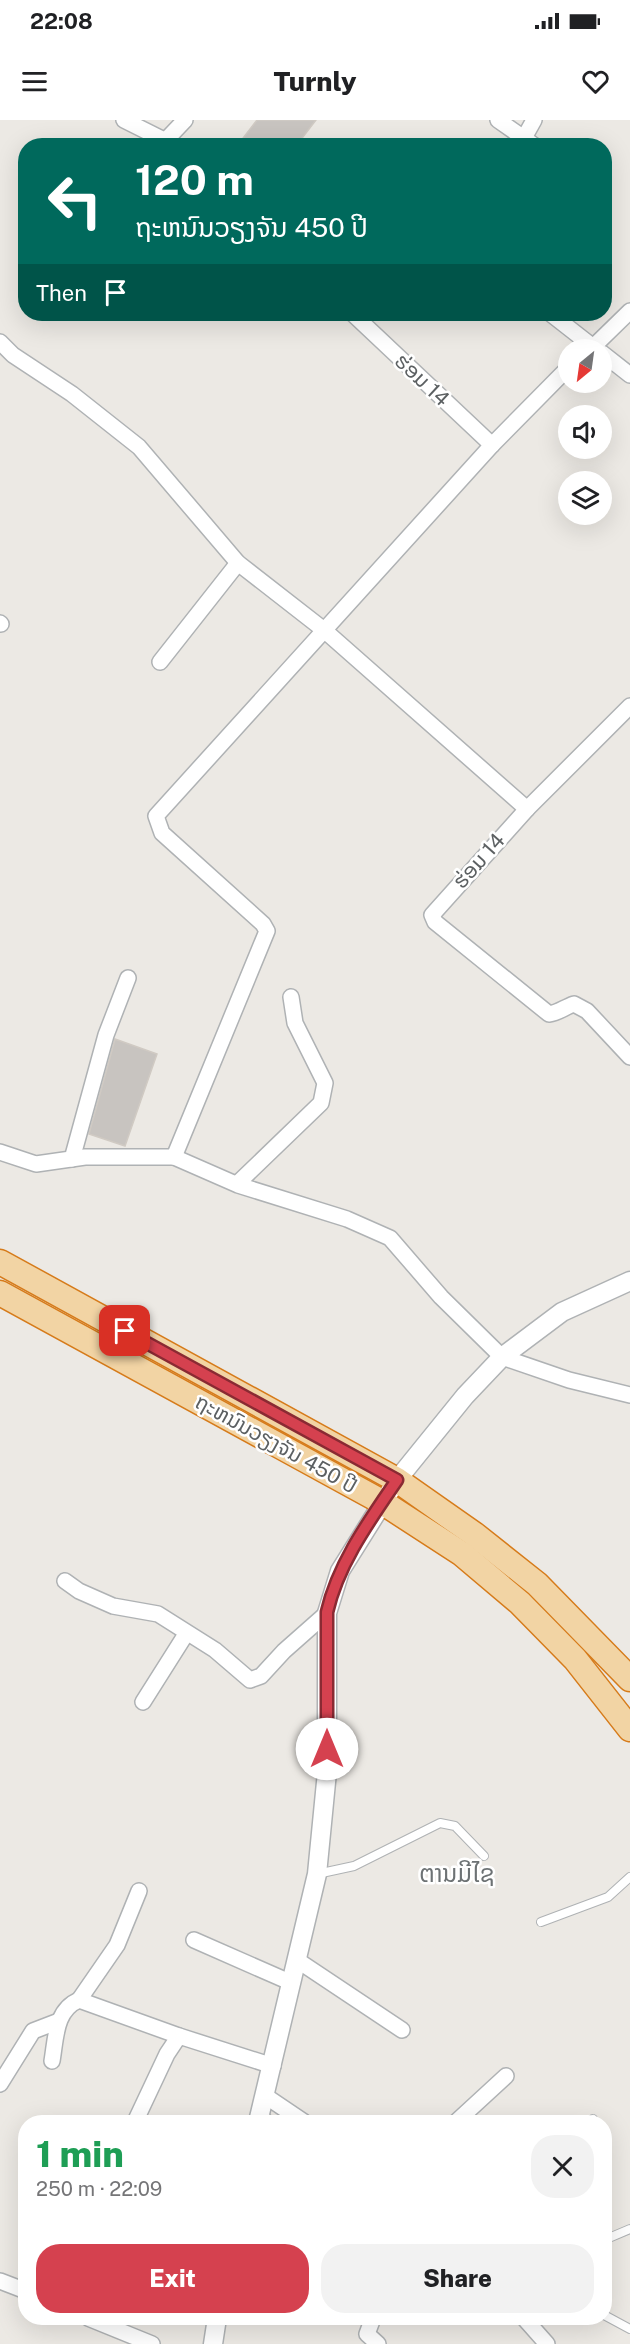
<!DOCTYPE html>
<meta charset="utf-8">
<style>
:root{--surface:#fff;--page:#f2f2f2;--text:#202124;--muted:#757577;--accent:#d5414f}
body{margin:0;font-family:"Public Sans","Noto Sans Lao",sans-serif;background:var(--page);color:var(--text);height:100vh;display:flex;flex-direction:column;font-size:22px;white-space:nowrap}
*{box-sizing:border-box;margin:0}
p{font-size:20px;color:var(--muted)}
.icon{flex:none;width:33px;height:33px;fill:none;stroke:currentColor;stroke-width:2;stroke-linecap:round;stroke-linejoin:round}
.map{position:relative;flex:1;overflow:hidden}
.sheet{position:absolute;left:18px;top:1995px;width:594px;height:210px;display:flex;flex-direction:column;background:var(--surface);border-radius:24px;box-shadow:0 6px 24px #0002}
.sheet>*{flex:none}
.banner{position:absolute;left:18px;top:18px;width:594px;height:183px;border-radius:24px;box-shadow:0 6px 24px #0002;background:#00695c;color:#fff;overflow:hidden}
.needle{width:39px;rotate:209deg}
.tools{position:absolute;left:558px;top:219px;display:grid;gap:12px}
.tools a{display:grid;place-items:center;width:54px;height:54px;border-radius:50%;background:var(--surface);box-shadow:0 6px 24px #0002;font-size:30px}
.pin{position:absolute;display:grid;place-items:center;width:51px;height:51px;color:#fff;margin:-26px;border-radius:12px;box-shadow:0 3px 9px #0006}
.me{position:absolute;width:66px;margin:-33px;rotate:0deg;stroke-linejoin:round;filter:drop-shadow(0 0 4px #0008)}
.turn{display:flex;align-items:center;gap:21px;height:126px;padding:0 18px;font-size:27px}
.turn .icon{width:78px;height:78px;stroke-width:2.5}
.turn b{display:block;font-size:42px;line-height:51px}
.then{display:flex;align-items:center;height:57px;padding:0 18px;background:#0003;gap:12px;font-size:22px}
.round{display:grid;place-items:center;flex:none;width:63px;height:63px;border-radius:24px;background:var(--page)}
.overview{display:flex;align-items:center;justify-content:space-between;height:102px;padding:0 18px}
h1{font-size:36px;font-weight:800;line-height:45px;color:#1e9e55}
.primary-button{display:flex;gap:12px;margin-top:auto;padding:12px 18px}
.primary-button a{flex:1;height:69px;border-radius:24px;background:var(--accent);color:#fff;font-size:24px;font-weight:800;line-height:69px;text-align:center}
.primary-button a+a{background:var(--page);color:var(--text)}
.status{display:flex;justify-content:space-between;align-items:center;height:42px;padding:0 30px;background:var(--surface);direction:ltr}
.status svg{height:16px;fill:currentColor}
header{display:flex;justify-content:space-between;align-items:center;height:78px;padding:0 18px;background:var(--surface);font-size:27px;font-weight:800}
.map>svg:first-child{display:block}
.building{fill:#c8c4c0;stroke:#d0cac3;stroke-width:1.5}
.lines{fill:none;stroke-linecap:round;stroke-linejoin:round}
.service-casing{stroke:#afb2b4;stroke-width:10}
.minor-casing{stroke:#afb2b4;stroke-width:18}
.tertiary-casing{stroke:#afb2b4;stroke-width:21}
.trunk-casing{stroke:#d67b1a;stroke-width:27}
.service{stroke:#fff;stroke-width:8}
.minor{stroke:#fff;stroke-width:15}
.tertiary{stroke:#fff;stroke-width:18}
.trunk{stroke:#f2d4a4;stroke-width:24}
.route-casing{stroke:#8a2a33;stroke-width:15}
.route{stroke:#d5414f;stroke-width:10}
.labels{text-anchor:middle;stroke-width:5;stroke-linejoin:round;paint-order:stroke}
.street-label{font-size:21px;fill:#5c6062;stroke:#fff}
.quarter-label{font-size:24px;fill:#6d7274;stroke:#fff}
</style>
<div class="status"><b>22:08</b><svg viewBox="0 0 49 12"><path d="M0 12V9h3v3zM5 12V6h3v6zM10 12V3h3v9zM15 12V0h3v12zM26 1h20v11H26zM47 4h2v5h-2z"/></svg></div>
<header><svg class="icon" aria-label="menu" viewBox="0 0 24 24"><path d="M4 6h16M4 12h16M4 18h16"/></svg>Turnly<svg class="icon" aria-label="heart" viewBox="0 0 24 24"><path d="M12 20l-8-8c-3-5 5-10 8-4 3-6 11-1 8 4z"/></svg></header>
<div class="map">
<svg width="630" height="2224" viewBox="0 0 630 2224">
<rect width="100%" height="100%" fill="#ece9e4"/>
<g class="building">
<polygon points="257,0 316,0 296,26 237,26"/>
<polygon points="115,919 157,934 125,1026 89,1014"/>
</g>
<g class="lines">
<defs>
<g id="service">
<polyline points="317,1754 354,1746 440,1703 455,1706 484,1736"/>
<polyline points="541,1802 608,1777 630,1757"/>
<polyline points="260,1994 274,2002"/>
<polyline points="587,2002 593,1999"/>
<polyline points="604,2120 630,2109"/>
<polyline points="604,2195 630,2209"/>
</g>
<g id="minor">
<polyline points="124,0 176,26"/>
<polyline points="498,0 535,26"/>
<polyline points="166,20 185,0"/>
<polyline points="527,26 524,18 534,0"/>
<polyline points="353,194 492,325"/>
<polyline points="551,194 597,230"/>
<polyline points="0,222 13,235 72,274 139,327 238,443 324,510 527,689"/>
<polyline points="590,230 630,191"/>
<polyline points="602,233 630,255"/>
<polyline points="0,503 1,504"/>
<polyline points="160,542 238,443"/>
<path d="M630,586L527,689L432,795L435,802L549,894C558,893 565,887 574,884L587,891L630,937"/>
<polyline points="0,1032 36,1044 85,1037 174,1037 238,1065 347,1099 390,1118 441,1177 502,1237 569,1260 630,1275"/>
<polyline points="174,1037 267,811 263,804 162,713 156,696 492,325 568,248"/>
<polyline points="72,1039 106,915 128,858"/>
<polyline points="237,1064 321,983 325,963 295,903 291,877"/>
<polyline points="65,1461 79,1471 113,1486 158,1494 215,1530 250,1560 261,1556 284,1531 327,1493"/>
<polyline points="143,1582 186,1514"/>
<polyline points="194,1820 292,1863"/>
<polyline points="297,1840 402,1910"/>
<polyline points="79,1880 117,1825 139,1771"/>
<path d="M52,1941C56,1918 55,1890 79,1880L179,1916L273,1946"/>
<polyline points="0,1964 33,1911 59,1901"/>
<polyline points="264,1975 304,2002"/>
<polyline points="135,2002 167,1934 179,1916"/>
<polyline points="456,2002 506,1956"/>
<polyline points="0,2161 26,2171"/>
<polyline points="88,2198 152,2224"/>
<polyline points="373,2198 367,2214 378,2224"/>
<polyline points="524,2198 547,2224"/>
</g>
<g id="tertiary">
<polyline points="258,2002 317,1754 327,1652 327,1493 340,1451 397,1360 465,1276 502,1237 562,1192 630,1161"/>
<polyline points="213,2224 217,2198"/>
</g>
<g id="trunk">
<polyline points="0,1142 397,1360 474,1414 537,1464 630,1559"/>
<polyline points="0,1173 382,1382 462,1434 520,1483 575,1539 630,1609"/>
</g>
</defs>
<use href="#service" class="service-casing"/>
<use href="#minor" class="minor-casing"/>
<use href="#tertiary" class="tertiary-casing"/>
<use href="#trunk" class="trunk-casing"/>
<use href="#service" class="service"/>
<use href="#minor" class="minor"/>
<use href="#tertiary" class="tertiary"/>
<use href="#trunk" class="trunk"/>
</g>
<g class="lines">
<defs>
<path id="route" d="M125,1211L397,1360C369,1401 338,1444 327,1492V1629"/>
</defs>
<use href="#route" class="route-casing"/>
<use href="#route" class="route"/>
</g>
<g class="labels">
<g class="street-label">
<text transform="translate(422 260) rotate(43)" y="7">ຮ່ອມ 14</text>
<text transform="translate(479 741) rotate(-48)" y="7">ຮ່ອມ 14</text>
<text transform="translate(276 1324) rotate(29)" y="7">ຖະຫນົນວຽງຈັນ 450 ປີ</text>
</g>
<g class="quarter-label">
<text x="457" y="1762">ຕານມີໄຊ</text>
</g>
</g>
</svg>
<div class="tools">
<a><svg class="needle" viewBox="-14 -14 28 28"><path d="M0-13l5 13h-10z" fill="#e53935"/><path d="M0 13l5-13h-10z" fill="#757577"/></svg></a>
<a><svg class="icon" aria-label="sound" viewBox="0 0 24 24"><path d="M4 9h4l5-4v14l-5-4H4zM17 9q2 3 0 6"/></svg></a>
<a><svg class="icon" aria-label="layers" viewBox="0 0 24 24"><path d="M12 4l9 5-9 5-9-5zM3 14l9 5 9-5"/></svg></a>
</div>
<div class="pin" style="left:125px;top:1211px;background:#d93025"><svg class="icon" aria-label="arrive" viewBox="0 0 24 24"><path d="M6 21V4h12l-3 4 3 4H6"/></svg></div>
<svg class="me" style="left:327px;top:1629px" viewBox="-20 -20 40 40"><circle r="19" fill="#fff"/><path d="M0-13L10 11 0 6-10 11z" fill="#d5414f"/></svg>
<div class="banner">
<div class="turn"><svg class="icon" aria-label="left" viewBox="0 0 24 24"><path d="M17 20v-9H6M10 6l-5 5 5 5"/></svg><div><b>120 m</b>ຖະຫນົນວຽງຈັນ 450 ປີ</div></div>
<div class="then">Then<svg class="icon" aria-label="arrive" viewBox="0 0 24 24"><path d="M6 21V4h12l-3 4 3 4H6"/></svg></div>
</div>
<section class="sheet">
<div class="overview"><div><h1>1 min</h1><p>250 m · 22:09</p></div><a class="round"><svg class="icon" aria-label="close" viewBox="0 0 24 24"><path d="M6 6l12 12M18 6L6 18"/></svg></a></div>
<div class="primary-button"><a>Exit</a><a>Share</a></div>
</section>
</div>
